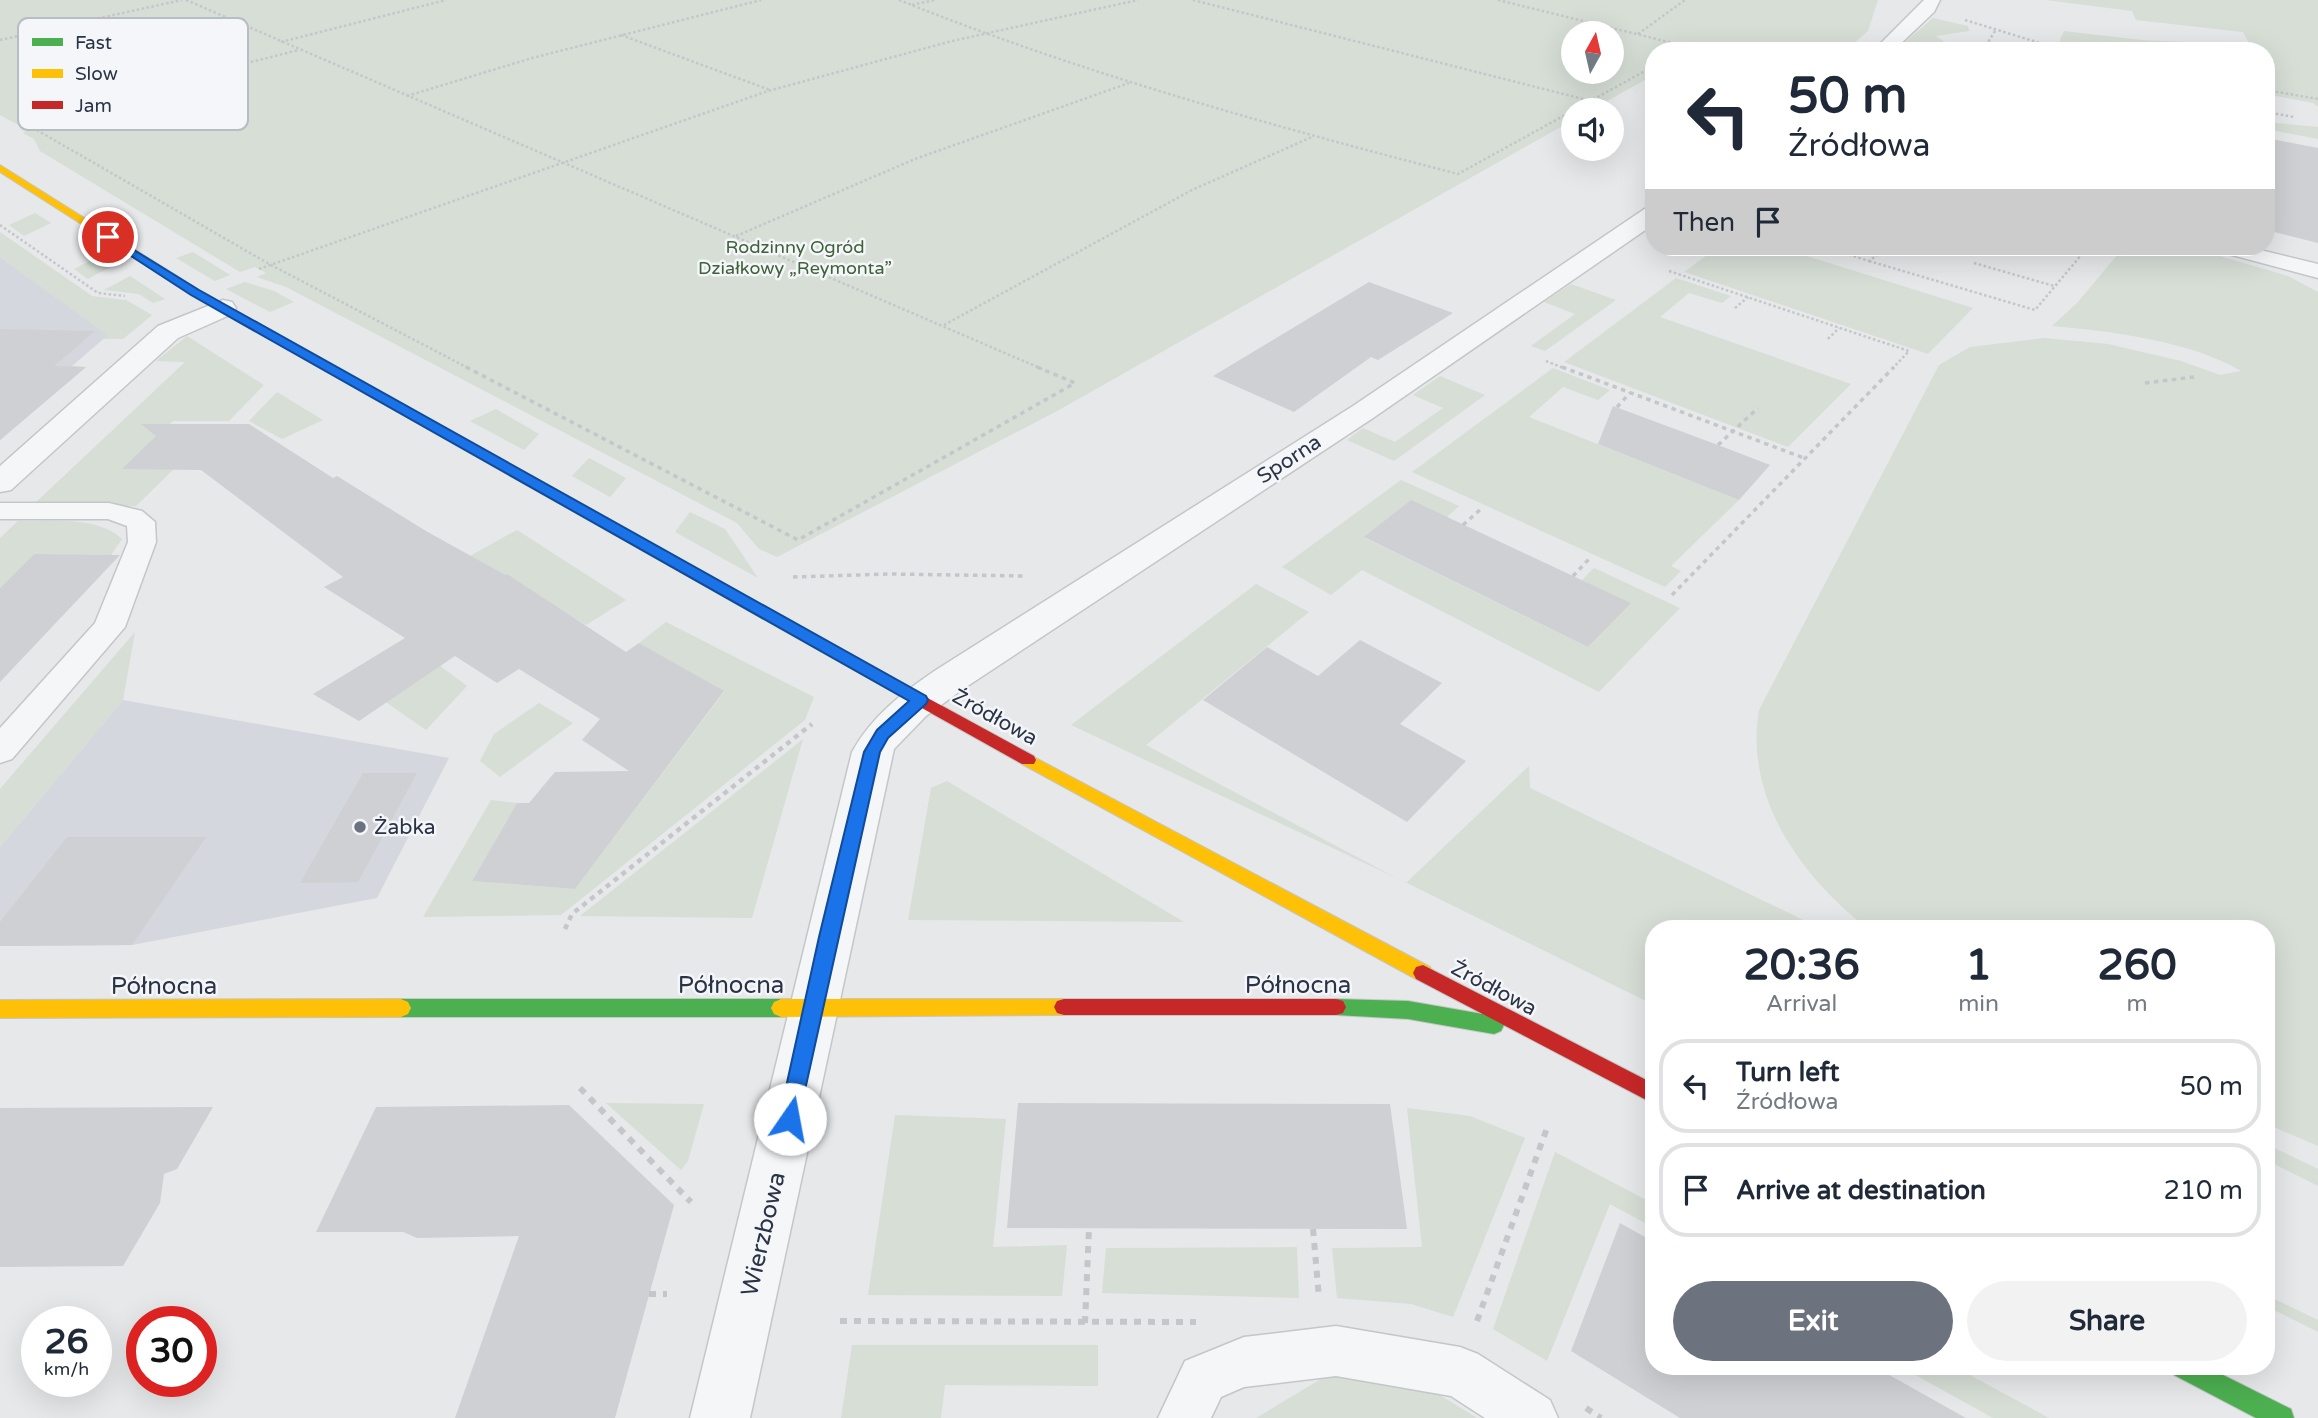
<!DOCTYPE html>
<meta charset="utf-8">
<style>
:root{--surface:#fff;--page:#f2f2f3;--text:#1f2937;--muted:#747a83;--line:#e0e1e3;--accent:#6c737f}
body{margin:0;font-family:"Varela Round",sans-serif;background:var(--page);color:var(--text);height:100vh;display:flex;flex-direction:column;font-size:26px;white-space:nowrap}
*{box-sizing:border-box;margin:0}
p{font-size:23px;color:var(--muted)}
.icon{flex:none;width:38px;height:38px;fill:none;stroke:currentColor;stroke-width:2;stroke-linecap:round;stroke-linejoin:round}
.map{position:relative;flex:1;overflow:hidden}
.side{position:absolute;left:1645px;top:920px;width:630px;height:455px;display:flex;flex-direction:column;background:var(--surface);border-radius:28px;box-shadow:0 7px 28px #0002}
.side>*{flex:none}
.banner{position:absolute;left:1645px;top:42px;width:630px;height:214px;border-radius:28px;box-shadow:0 7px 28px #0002;background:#fff;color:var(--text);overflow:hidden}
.needle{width:46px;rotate:8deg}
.buttons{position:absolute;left:1561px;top:21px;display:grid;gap:14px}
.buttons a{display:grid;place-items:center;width:63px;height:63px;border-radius:50%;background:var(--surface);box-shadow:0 7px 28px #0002;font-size:35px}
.speed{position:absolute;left:21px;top:1306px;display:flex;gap:14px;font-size:35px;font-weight:700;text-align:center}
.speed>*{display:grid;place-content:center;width:91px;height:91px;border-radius:50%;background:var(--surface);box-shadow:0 7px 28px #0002;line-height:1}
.speed small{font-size:18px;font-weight:400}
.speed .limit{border:10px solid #d22;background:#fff;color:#111}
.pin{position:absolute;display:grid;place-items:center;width:60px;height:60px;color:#fff;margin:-30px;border:4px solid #fff;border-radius:50%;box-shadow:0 2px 7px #0007}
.me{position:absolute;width:77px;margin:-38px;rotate:12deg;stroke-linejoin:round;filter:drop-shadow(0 0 5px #0008)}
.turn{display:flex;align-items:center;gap:24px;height:147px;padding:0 28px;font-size:32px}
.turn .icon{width:91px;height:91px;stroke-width:2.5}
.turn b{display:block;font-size:49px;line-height:60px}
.then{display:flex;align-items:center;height:66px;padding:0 28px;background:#0003;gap:14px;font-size:26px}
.eta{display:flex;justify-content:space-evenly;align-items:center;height:119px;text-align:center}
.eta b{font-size:42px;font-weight:800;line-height:49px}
.cta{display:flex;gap:14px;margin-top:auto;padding:14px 28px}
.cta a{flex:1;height:80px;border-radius:42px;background:var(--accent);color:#fff;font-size:28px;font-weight:800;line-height:80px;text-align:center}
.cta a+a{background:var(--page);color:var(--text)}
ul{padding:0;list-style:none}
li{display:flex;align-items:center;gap:21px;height:94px;margin:0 14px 10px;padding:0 14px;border:4px solid var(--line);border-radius:28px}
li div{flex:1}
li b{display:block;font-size:26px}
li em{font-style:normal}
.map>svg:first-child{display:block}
.built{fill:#d4d7dd}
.green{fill:#d6ded6;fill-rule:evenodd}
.building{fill:#ced0d3}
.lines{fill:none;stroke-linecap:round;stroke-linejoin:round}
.lane-casing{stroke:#c4c6c8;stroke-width:3}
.street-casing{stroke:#c4c6c8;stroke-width:3}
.fast-casing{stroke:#c4c6c8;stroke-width:2}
.slow-casing{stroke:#c4c6c8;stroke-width:2}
.jam-casing{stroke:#c4c6c8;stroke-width:2}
.path-far3{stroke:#c5c6ca;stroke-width:2.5;stroke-dasharray:2.5 2.5;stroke-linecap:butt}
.path-far2{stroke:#c5c6ca;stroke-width:3.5;stroke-dasharray:4.5 4.5;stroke-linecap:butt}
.path-far1{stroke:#c5c6ca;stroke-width:4.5;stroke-dasharray:5 5;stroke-linecap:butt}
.path{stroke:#c5c6ca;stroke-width:6;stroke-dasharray:7 7;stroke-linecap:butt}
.lane{fill:#f5f6f7;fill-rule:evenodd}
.street{fill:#f5f6f7;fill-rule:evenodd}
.fast{fill:#4caf50;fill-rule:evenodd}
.slow{fill:#ffc107;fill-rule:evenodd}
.jam{fill:#c62828;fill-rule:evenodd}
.route{fill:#1a73e8;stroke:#114b97;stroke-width:2}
.poi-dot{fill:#6c737f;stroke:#f4f6f9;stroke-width:2.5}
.labels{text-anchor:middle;stroke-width:5;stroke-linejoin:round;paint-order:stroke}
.far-park-label{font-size:18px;fill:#3f6138;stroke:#f4f6f9}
.street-label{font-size:21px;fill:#2b3445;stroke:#f4f6f9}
.poi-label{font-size:21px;fill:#2b3445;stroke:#f4f6f9;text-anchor:start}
.near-street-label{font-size:24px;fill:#2b3445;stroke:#f4f6f9}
.key{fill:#f4f6f9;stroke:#b8bcc3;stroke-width:2}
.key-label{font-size:19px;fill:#2b3445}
</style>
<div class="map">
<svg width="2318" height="1418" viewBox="0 0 2318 1418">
<rect width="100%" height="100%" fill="#e6e8ea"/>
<g class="built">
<polygon points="0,257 108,335 72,366 86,367 0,440"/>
<polygon points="123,700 449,758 377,898 132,945 0,946 0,847"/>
</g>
<g class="green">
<path d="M0,0H1878L1868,31L1845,51H1654V75L1591,110H1573V120L1057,411L777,557L759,549L737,523L286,287L257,277L266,273L255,267L240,272L40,151L34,139L23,133L28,130L0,115ZM1573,33H1612V72H1573Z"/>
<polygon points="2046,0 2318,0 2318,107 2313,103 2266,94 2266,82 2272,83 2266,73 2266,51 2253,51 2243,32 2136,20 2132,11"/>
<polygon points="1933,18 1968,26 1969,31 1936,36 1951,47 1968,51 1895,51"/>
<polygon points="2064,31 2141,40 2206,43 2248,51 2090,51 2062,44 2060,40"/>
<polygon points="2266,122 2318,127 2318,139 2266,129"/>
<polygon points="35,213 51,223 24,236 9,225"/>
<polygon points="0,232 92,296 126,300 152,315 123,339 103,339 107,335 0,257"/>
<polygon points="1718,247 1778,247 1973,308 1928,354 1684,272"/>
<path d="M2124,247H2189L2288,276L2318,292V1146L2269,1125L2272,1022L2266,1023V929H1868C1802,877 1744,799 1759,710L1939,365L1970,347L2044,338L2108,344L2181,361L2220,375L2241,371C2191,341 2110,331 2052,326L2077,303Z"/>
<polygon points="193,252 230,275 215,281 176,258"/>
<polygon points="100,256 114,265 88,279 74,269"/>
<polygon points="130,276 165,299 153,303 139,294 104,290"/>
<polygon points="1676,278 1731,296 1722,303 1689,293 1660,317 1851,384 1788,447 1564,362"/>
<polygon points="245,282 274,291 294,302 270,312 226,289"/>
<polygon points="1571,284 1616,300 1545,351 1531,346 1575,314 1544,302"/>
<polygon points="187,336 264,385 229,421 173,421 129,464 178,465 136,506 34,504 185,362 156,361"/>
<polygon points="1553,368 1610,390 1598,400 1563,387 1529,417 1739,500 1671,566 1681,571 1665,587 1412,472"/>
<polygon points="1440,376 1485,395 1394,461 1347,440 1363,428 1395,442 1443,408 1413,395"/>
<polygon points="277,392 323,420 282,439 249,421"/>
<polygon points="496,409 539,434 524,450 470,421"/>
<polygon points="589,458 626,478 610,497 572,476"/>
<polygon points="1401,480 1459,506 1447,517 1365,538 1588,647 1630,603 1582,580 1594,568 1680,608 1599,692 1362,570 1331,595 1282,567"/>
<polygon points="690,512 725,529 758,578 675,532"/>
<path d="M18,521C51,522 96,515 122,539L111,555L34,554L0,588V538Z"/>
<polygon points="517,530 626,600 586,625 470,556"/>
<polygon points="1256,584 1309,612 1146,745 1406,883 1529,766 1530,788 1822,929 1654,929 1654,1005 1407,883 1071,725"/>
<polygon points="666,622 814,697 805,720 561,915 423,917 491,800 517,803 472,881 575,889 724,692 639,643"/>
<polygon points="135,632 123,700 0,847 0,789"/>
<polygon points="416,648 467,686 426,730 357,682"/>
<polygon points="539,703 573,723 500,777 480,761 494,734"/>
<polygon points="803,739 752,918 580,916"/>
<polygon points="947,781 1184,922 908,920 931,788"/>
<polygon points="606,1103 704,1104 688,1161 681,1170"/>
<polygon points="1407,1108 1470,1116 1525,1138 1453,1317 1411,1304 1337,1298 1332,1248 1422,1247"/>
<polygon points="895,1115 1006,1119 993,1247 1067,1245 1062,1296 868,1295"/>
<polygon points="2266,1144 2318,1169 2318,1186 2266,1160"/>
<polygon points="1555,1152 1654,1204 1654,1228 1610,1204 1547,1361 1493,1329"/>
<polygon points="1297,1247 1299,1298 1102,1293 1106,1248"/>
<polygon points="2266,1295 2318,1320 2318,1332 2266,1306"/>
<polygon points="852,1345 1098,1345 1098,1386 945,1385 941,1418 841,1418"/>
<polygon points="1901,1367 1955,1367 2049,1418 1993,1418"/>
<polygon points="1359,1371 1422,1384 1477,1418 1256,1418 1326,1376"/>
</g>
<g class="building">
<polygon points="2266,138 2318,148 2318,243 2266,230"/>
<polygon points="1369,282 1453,313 1378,360 1371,357 1294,412 1213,376"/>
<polygon points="0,329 95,331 54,366 86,367 0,440"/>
<polygon points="1613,406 1718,445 1770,465 1739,500 1598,444"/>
<polygon points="141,424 249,424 333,478 337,476 426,531 505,575 507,574 626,652 639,643 724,691 575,889 472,881 517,803 529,803 555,772 629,771 582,740 600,719 519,669 497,683 455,656 359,721 313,694 405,638 324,587 343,577 201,470 122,469 156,436"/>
<polygon points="1411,500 1573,576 1631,603 1588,647 1364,537"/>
<polygon points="34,554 120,555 0,682 0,588"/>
<polygon points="1360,640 1442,683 1400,724 1466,761 1407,822 1203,700 1267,647 1318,676"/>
<polygon points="363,773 417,773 358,882 300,883"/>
<polygon points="67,837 206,837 132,945 0,946 0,922"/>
<polygon points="1018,1103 1390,1104 1407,1229 1007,1228"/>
<polygon points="569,1105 674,1205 615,1418 455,1418 519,1236 417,1238 403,1232 316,1232 376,1107"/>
<polygon points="213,1107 177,1169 164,1174 160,1203 123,1266 0,1267 0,1108"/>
<polygon points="1620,1223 1654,1242 1654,1367 1875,1367 1966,1418 1680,1418 1571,1351"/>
</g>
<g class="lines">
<defs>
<g id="lane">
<polygon points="2213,247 2248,247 2318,264 2318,278 2217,251"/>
<polygon points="0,503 109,503 142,511 155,522 156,542 125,627 12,759 0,763 0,728 95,623 128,542 127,526 108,519 0,519"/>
<polygon points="1336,1326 1460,1347 1478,1354 1550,1400 1558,1418 1485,1418 1451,1396 1336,1376 1244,1387 1221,1397 1211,1418 1158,1418 1185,1361 1244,1337"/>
</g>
<g id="street">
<polygon points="1924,0 1940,0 1934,12 1893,51 1873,51"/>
<path d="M1654,206V224L1373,418L963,689L926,716L894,749L750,1418H690L852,752C872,716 902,693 936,670L1353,406L1646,208Z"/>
<polygon points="223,300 232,302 236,308 232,314 178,338 11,490 0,492 0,466 158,326"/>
</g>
<g id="fast">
<polygon points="377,391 830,643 832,647 830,651 820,651 373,398 373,392"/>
<polygon points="401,999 781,999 788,1002 791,1008 788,1014 781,1017 401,1017 394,1014 391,1008 394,1002"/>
<polygon points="1336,999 1408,1001 1494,1016 1501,1019 1504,1025 1501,1031 1494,1034 1408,1019 1336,1015 1329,1013 1326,1007 1329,1001"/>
<polygon points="2170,1367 2207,1367 2291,1409 2294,1418 2256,1418 2174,1375"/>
</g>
<g id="slow">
<polygon points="0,165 199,290 383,395 381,398 373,398 191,294 0,172"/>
<polygon points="1028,754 1430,967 1433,973 1430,979 1423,981 1416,979 1022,764 1020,760 1022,756"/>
<polygon points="401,999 408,1002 411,1008 408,1014 401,1017 0,1018 0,1000"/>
<polygon points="781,999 1064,999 1071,1001 1074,1007 1071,1013 1064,1015 781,1017 774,1014 771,1008 774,1002"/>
</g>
<g id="jam">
<polygon points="825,642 1034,756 1036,760 1034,764 1022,764 820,651 818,647 820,643"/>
<polygon points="1423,965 1654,1084 1654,1104 1416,979 1413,973 1416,967"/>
<polygon points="1064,999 1336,999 1343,1001 1346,1007 1343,1013 1336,1015 1064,1015 1057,1013 1054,1007 1057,1001"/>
</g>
</defs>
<use href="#lane" class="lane-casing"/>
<use href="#street" class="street-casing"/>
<use href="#fast" class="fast-casing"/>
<use href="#slow" class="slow-casing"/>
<use href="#jam" class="jam-casing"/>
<g class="path-far3">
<polyline points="186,0 1042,369"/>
<path d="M899,0C1081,73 1269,125 1458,174L1654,66"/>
<polyline points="1193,0 1587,100"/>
<polyline points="1498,0 1689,47"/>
<polyline points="912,5 934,0"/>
<polyline points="1965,20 2066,51"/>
<polyline points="1995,31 1987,44 1996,51"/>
<polyline points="1638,34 1685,0"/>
<polyline points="621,35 770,90"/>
<polyline points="0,40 182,0"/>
<polyline points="281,42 446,0"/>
<polyline points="2266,90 2318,99"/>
<polyline points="407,96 532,58 761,0"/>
<polyline points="2266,112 2294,117"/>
<polyline points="28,125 271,265 470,369"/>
<polyline points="22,127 233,73 239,65 299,50"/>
<polyline points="0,225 98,293 125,296"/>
<polyline points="736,236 915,159 1129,83"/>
<polyline points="1825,247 1869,261 1881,252 1869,247"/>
<polyline points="2052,247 2081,255"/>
<polyline points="1869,261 2035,310 2088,247"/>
<polyline points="1974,263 2054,286"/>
<polyline points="259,269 768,91 952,41 1138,0"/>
<polyline points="1669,271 1909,351 1892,369"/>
<polyline points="1735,308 1748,297"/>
<polyline points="944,325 1192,190 1312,137"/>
<polyline points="1828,339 1839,328"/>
<polyline points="1546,361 1566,369"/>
</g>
<g class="path-far2">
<polyline points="466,367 798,540 1075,383"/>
<polyline points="1037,367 1075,383"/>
<polyline points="1562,367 1804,458"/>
<polyline points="2145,383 2194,377"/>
<polyline points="1617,407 1630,393"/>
<polyline points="1718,445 1758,408"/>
<polyline points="1463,525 1481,509"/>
<polyline points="1573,576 1590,558"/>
<polyline points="793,577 889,574 1026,576"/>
<polyline points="1672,595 1894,367"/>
</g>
<polyline class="path-far1" points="565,929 572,914 812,724"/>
<g class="path">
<polyline points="580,1088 691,1202"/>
<polyline points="1313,1229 1319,1298"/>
<polyline points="649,1294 667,1294"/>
<polyline points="840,1321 1196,1322"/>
<polyline points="1477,1321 1547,1128"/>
<polyline points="1085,1323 1089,1228"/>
<polyline points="1586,1408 1601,1418"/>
</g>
<use href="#lane" class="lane"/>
<use href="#street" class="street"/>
<use href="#fast" class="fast"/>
<use href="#slow" class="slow"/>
<use href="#jam" class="jam"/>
</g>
<polygon class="route" points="108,234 199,290 926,696 928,700 926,704 888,738 880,752 797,1126 790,1129 782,1126 779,1119 819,937 864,752 877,730 909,701 191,295 105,239 103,237"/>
<circle class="poi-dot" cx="360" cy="827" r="7"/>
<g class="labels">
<g class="far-park-label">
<text x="795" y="253">Rodzinny Ogród<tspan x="795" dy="21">Działkowy „Reymonta”</tspan></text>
</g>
<g class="street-label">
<text transform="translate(1289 459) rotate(-33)" y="7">Sporna</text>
<text transform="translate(995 717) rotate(29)" y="7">Źródłowa</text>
<text transform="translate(1494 988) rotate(28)" y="7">Źródłowa</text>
</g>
<g class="poi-label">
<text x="374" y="834">Żabka</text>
</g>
<g class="near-street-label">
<text x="731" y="993">Północna</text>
<text x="1298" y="993">Północna</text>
<text x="164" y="994">Północna</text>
<text transform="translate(763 1234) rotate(-77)" y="8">Wierzbowa</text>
</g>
</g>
<rect x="18" y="18" width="230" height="112" rx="10" class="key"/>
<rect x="32" y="38" width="31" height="8" fill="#4caf50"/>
<rect x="32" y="69" width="31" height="9" fill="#ffc107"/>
<rect x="32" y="101" width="31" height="8" fill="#c62828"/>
<g class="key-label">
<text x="75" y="49">Fast</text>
<text x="75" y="80">Slow</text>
<text x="75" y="112">Jam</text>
</g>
</svg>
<div class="buttons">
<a><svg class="needle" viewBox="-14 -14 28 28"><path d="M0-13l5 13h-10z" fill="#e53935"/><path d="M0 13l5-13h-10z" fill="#747a83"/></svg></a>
<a><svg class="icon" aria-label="sound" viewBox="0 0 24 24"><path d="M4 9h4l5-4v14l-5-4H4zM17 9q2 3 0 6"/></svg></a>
</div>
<div class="speed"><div>26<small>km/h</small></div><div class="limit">30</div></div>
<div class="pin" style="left:108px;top:237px;background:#d93025"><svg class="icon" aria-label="arrive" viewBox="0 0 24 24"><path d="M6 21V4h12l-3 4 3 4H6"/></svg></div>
<svg class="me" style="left:790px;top:1119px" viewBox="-20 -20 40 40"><circle r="19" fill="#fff"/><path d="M0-13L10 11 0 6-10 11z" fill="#1a73e8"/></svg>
<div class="banner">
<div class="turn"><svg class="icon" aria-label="left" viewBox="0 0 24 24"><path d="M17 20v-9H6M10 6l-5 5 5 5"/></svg><div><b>50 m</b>Źródłowa</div></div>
<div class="then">Then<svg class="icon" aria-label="arrive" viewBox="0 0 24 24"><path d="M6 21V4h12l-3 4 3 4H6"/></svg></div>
</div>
<section class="side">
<div class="eta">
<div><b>20:36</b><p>Arrival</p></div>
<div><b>1</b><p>min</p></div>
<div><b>260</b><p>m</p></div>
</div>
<ul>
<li><svg class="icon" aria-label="left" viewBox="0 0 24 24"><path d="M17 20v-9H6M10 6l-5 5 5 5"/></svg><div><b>Turn left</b><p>Źródłowa</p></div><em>50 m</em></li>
<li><svg class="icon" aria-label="arrive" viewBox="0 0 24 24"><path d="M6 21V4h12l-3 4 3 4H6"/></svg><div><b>Arrive at destination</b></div><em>210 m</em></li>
</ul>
<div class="cta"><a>Exit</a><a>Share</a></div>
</section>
</div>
